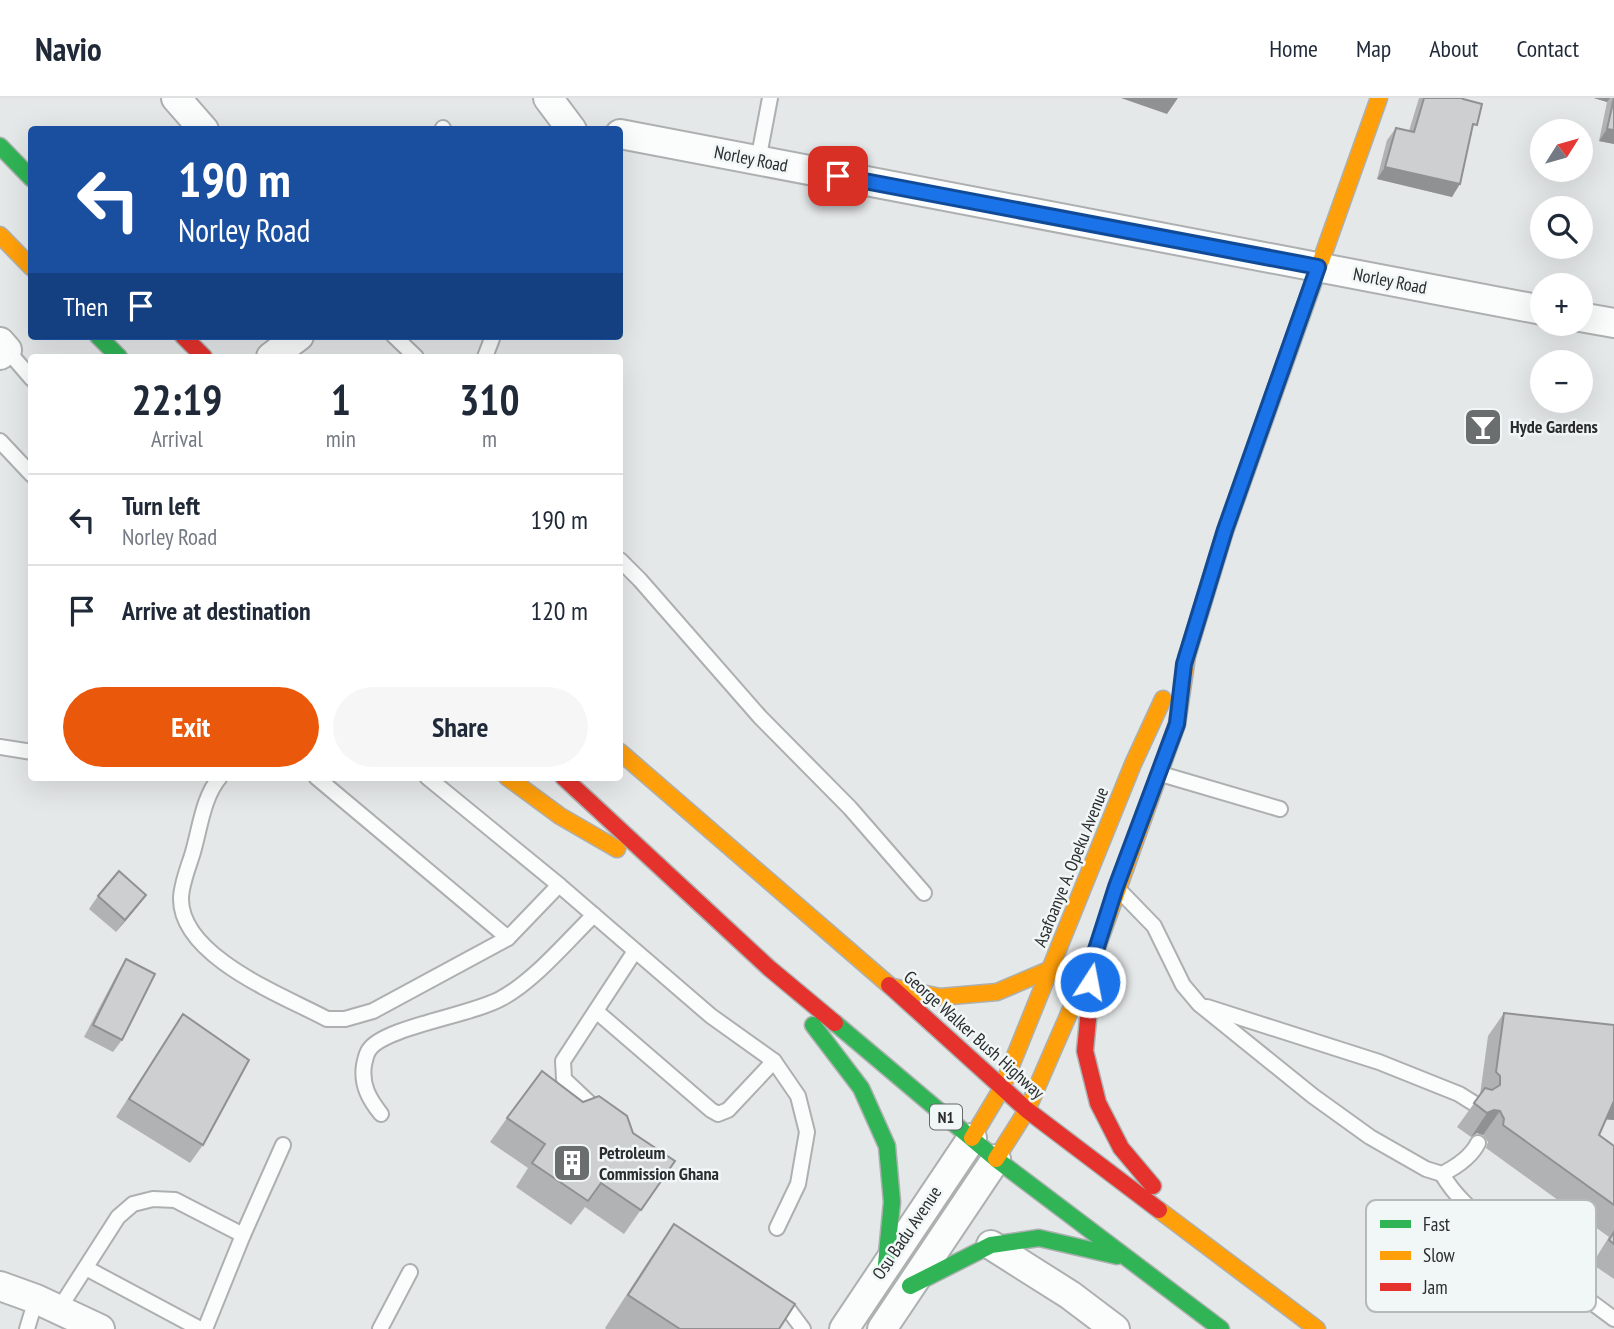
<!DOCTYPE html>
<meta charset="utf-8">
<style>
:root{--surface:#fff;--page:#f6f6f7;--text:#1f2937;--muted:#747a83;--line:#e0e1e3;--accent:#ea580c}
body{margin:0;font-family:"PT Sans Narrow",sans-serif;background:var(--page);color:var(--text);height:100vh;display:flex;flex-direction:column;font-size:26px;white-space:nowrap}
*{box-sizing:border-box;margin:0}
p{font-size:23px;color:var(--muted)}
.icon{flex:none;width:38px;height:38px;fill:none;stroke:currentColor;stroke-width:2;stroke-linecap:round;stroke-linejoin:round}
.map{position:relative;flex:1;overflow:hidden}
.drawer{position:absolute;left:28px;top:256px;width:595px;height:427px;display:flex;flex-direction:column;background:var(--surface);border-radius:7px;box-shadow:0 7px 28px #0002}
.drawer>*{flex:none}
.top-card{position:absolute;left:28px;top:28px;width:595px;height:214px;border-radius:7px;box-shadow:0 7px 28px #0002;background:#1a4fa0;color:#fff;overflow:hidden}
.needle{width:46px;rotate:53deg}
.tools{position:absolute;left:1530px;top:21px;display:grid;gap:14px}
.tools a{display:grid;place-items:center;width:63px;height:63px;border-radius:50%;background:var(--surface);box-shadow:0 7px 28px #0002;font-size:35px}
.pin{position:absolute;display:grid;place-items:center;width:60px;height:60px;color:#fff;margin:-30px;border-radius:14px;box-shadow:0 4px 10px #0006}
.me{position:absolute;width:77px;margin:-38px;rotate:11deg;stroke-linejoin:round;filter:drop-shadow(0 0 5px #0008)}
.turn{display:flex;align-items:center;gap:24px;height:147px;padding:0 35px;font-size:32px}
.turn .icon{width:91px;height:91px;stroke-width:2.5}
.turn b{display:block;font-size:49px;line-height:60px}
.then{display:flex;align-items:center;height:66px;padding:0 35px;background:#0003;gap:14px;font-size:26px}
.eta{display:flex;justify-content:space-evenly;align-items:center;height:119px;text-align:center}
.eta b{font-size:42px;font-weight:600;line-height:49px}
.button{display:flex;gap:14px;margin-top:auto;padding:14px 35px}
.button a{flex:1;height:80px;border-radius:42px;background:var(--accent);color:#fff;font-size:28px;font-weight:600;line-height:80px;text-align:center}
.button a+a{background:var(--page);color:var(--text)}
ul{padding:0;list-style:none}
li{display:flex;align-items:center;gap:21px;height:91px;padding:0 35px;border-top:2px solid var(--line)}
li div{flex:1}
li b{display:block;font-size:26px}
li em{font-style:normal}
header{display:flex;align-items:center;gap:42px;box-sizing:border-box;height:98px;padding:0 35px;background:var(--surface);border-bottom:2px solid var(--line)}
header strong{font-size:33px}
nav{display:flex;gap:38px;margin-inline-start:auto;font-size:24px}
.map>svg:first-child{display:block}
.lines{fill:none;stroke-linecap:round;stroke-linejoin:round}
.lane-casing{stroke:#adb0b0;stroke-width:18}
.street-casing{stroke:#adb0b0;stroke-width:32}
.fast-casing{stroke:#adb0b0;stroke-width:19}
.slow-casing{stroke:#adb0b0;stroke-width:19}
.jam-casing{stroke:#adb0b0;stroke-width:19}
.lane{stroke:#fbfcfc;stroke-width:14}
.street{stroke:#fbfcfc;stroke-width:28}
.fast{stroke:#30b455;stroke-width:16}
.slow{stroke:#ff9f0a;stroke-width:16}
.jam{stroke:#e5322d;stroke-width:16}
.wall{fill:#b0b2b3}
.shaded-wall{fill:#909192}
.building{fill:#cdcfd0;stroke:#909192;stroke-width:2}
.route-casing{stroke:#114b97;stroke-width:18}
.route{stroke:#1a73e8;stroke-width:12}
.labels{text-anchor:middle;stroke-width:5;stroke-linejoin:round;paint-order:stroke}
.shield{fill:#f1f6f7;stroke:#66696a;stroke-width:2}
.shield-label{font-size:16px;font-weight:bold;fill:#2a2c2d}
.street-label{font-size:18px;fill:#2a2c2d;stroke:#f1f6f7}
.poi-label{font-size:18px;font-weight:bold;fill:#2a2c2d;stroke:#f1f6f7;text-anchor:start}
.key{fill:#f1f6f7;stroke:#b5b9ba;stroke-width:2}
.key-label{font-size:19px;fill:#2a2c2d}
</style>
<header>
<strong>Navio</strong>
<nav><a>Home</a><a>Map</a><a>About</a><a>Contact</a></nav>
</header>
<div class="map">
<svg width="1614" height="1231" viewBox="0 0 1614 1231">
<rect width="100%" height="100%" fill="#e5e8e9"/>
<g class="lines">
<defs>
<g id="lane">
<polyline points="442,32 443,30"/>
<polyline points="758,63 770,0"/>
<polyline points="394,238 416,259"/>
<polyline points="7,252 32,281"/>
<polyline points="485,259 493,238"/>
<polyline points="0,343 32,377"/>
<polyline points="620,462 640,482 760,619 850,710 924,795"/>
<polyline points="0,649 32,654"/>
<polyline points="1161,676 1280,711"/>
<path d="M220,679C203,699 200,730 193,754C189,768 181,786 181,801C181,859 284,898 327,921H345L373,913L508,840L559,787"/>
<polyline points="316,679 508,840"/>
<polyline points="427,679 559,787 711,918 774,963 798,998 807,1034 798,1086 777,1130"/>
<path d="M1121,794L1154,828L1183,887L1199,906L1313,998L1370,1039L1426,1071L1442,1076C1456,1069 1471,1059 1478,1045"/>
<polyline points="1207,909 1379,964 1459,996 1475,1006"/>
<polyline points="596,913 711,1012 718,1016 728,1012 774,963"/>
<polyline points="599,1014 564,981 563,963 635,853"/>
<path d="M381,1016C369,1001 361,987 364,967C365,963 366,956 369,952C384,929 473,917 502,900C535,882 566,844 594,817"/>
<path d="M1442,1076C1457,1102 1479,1118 1502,1137C1538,1166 1577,1193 1614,1221"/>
<polyline points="86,1170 200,1231"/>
<polyline points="59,1211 118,1119 133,1106 153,1101 175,1102 243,1137"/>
<polyline points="788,1211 803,1231"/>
<polyline points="27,1231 36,1201"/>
<polyline points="205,1231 243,1137 283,1047"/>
<polyline points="380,1231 410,1174"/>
</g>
<g id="street">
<polyline points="176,0 204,32"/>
<polyline points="548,0 572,32"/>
<polyline points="620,36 1542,212"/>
<polyline points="1580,219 1614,225"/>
<polyline points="0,244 7,252 0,257"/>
<polyline points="271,259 299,238"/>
<polyline points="991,1147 1070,1197 1115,1231"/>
<polyline points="0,1188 36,1201 100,1231"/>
<polyline points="844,1231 972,1040"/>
<polyline points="882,1231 996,1061"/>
</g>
<g id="fast">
<polyline points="0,48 32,81"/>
<polyline points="98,238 119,259"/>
<polyline points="1187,558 1225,433 1316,177"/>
<polyline points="835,925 996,1061 1221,1231"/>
<polyline points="813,927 861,990 887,1048 892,1104 886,1166"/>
<polyline points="910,1188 991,1147 1039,1140 1117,1158"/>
</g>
<g id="slow">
<polyline points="0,137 32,170"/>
<polyline points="1316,177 1379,0"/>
<polyline points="620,654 889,887"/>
<polyline points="507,679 560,718 617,751"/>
<polyline points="893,889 940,899 997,894 1051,871"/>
<polyline points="972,1040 1002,990 1133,666 1163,601"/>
<polyline points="996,1061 1027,1012 1094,858 1177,626 1187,558"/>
<polyline points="1159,1112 1317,1231"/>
</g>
<g id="jam">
<polyline points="183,238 204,259"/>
<polyline points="563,679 769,870 835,925"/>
<polyline points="1094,858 1085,953 1098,1005 1121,1050 1153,1088"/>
<polyline points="889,887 1027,1012 1159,1112"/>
</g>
</defs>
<use href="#lane" class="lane-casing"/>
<use href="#street" class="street-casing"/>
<use href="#fast" class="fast-casing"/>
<use href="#slow" class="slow-casing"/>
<use href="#jam" class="jam-casing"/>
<use href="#lane" class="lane"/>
<use href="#street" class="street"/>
<use href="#fast" class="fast"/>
<use href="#slow" class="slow"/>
<use href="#jam" class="jam"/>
</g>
<g class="wall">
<polygon points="1419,0 1463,0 1472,35 1452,99 1377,81 1387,42 1396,30 1409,33"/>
<polygon points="1594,0 1614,0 1614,46 1599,43 1607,4"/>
<polygon points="146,797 137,809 116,834 89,811 98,798"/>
<polygon points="126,861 122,942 113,954 84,939 118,874"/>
<polygon points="1504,915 1614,927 1614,1022 1606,1021 1599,1037 1614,1048 1614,1181 1592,1166 1609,1139 1486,1050 1488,1044 1483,1037 1477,1035 1471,1039 1457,1029 1480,997 1488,938"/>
<polygon points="183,916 203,1047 190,1065 116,1019"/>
<polygon points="583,1004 675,1063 624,1136 585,1109 571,1127 516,1089 528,1070 490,1044 507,1020"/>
<polygon points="674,1126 779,1231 606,1231 605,1230 651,1159"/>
</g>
<g class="shaded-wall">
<polygon points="1121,0 1178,0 1167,16"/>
<polygon points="1594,0 1610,0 1607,4"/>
<polygon points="1607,31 1614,32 1614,46 1599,43"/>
<polygon points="1385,69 1460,86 1452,99 1377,81"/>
<polygon points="146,797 137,809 116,834 125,822"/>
<polygon points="1614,1001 1614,1022 1600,1021"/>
<polygon points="1494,1012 1500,1013 1483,1037 1477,1035 1471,1039 1487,1015"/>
</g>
<g class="building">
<polygon points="1424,0 1463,0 1463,1 1482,6 1477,27 1473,26 1460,86 1385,69 1396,30 1414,34"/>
<polygon points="1614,0 1614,32 1607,31"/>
<polygon points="119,773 146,797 125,822 98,798"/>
<polygon points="126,861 155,876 122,942 93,927"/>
<polygon points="1504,915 1614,927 1614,1003 1599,1037 1614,1048 1614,1107 1503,1027 1504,1021 1500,1013 1494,1012 1487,1015 1474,1005 1485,990 1492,992 1500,987 1500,978 1496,974"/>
<polygon points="183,916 249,962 203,1047 129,1001"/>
<polygon points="542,973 583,1004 599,998 627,1018 633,1035 675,1063 641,1112 601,1085 588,1103 532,1065 545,1046 507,1020"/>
<polygon points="674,1126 795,1206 779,1231 680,1231 628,1197"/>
<polygon points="1614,1134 1614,1146 1609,1142"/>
</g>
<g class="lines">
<defs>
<polyline id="route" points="838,78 1318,169 1225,432 1184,566 1177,626 1116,789 1094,858 1090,884"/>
</defs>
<use href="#route" class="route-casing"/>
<use href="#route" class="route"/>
</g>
<defs>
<symbol id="bar-square" viewBox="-11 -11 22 22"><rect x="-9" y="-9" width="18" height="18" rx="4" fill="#6b6e6f" stroke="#f1f6f7"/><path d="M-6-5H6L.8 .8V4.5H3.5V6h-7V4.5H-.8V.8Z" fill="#fff"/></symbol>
<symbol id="building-square" viewBox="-11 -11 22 22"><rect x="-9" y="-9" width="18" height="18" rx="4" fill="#6b6e6f" stroke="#f1f6f7"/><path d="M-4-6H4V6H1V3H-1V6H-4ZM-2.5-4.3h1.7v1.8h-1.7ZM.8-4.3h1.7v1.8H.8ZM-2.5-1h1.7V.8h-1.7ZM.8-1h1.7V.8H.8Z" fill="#fff"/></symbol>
</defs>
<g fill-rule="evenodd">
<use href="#bar-square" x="1461" y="307" width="44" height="44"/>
<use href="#building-square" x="550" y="1043" width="44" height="44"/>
</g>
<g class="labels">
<rect class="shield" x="930" y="1006.5" width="32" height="25" rx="5"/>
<g class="shield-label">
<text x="946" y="1025">N1</text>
</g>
<g class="street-label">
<text transform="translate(751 61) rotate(11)" y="6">Norley Road</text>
<text transform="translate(1390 183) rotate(11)" y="6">Norley Road</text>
<text transform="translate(1071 769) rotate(-68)" y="6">Asafoanye A. Opeku Avenue</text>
<text transform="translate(974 937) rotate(42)" y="6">George Walker Bush Highway</text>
<text transform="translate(907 1135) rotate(-56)" y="6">Osu Badu Avenue</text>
</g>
<g class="poi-label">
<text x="1510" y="335">Hyde Gardens</text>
<text x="599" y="1061">Petroleum<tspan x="599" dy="21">Commission Ghana</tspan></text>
</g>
</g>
<rect x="1366" y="1102" width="230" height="112" rx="10" class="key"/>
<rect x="1380" y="1122" width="31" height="8" fill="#30b455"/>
<rect x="1380" y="1153" width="31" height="9" fill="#ff9f0a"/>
<rect x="1380" y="1185" width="31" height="8" fill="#e5322d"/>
<g class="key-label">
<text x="1423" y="1133">Fast</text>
<text x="1423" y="1164">Slow</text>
<text x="1423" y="1196">Jam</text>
</g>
</svg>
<div class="tools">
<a><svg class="needle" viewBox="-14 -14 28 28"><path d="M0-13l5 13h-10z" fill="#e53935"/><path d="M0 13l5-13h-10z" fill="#747a83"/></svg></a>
<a><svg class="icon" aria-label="search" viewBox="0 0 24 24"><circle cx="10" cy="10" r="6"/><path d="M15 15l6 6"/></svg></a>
<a>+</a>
<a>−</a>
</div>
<div class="pin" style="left:838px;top:78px;background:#d93025"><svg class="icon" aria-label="arrive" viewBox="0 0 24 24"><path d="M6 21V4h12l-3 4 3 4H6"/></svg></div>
<svg class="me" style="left:1090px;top:884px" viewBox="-20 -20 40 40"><circle r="17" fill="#1a73e8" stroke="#fff" stroke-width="3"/><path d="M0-11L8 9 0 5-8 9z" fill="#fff"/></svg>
<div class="top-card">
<div class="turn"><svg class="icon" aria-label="left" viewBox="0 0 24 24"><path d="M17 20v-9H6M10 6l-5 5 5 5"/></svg><div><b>190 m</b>Norley Road</div></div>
<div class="then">Then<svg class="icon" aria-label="arrive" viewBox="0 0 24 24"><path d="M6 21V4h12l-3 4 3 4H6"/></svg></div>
</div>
<section class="drawer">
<div class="eta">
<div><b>22:19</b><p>Arrival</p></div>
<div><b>1</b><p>min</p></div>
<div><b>310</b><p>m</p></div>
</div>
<ul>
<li><svg class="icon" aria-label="left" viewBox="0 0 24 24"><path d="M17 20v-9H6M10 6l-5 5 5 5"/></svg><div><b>Turn left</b><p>Norley Road</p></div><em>190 m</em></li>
<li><svg class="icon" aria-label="arrive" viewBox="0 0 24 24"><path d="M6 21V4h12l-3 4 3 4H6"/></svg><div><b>Arrive at destination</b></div><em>120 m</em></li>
</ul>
<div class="button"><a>Exit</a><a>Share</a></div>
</section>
</div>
